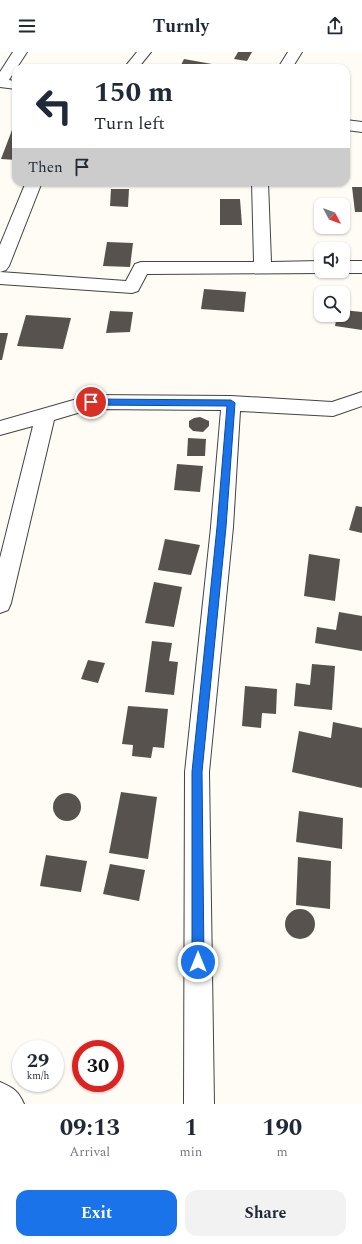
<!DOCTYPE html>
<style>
:root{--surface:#fff;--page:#f2f2f3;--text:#1f2937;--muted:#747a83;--accent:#1a73e8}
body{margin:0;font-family:Spectral,serif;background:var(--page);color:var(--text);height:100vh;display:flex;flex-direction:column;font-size:15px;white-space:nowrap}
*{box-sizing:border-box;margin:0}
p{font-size:13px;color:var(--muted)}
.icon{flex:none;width:22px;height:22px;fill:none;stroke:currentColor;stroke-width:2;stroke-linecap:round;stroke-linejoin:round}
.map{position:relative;height:1052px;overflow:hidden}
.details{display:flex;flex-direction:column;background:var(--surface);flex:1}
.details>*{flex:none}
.banner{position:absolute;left:12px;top:12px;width:338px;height:122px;border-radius:12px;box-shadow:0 1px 3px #0004;background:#fff;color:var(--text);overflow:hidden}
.needle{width:26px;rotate:131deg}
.buttons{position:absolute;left:314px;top:146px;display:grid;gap:8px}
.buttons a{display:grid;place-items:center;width:36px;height:36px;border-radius:8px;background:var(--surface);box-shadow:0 1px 3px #0004;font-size:20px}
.speed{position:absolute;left:12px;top:988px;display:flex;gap:8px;font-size:20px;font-weight:700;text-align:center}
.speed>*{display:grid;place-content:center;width:52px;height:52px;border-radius:50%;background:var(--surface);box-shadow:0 1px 3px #0004;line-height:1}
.speed small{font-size:10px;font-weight:400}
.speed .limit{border:6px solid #d22;background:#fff;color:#111}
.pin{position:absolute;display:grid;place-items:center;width:34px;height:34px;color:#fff;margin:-17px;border:2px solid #fff;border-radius:50%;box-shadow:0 1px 4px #0007}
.me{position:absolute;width:44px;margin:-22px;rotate:0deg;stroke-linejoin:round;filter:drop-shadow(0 0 3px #0008)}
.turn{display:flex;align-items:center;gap:14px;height:84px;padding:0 16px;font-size:18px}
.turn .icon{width:52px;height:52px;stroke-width:2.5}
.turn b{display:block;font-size:28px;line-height:34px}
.then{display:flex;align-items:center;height:38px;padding:0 16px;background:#0003;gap:8px;font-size:15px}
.eta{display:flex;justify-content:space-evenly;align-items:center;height:68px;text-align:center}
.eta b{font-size:24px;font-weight:700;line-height:28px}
.primary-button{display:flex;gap:8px;margin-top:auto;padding:8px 16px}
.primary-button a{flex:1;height:46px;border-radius:12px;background:var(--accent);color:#fff;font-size:16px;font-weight:700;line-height:46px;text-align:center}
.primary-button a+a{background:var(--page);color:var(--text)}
header{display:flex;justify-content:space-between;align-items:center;height:52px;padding:0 16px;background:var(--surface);font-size:18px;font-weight:700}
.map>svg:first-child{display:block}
.building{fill:#58524e}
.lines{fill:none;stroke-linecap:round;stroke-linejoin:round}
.minor-casing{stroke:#434343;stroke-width:2}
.tertiary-casing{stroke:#434343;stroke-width:2}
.minor{fill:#fff;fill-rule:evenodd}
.tertiary{fill:#fff;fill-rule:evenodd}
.route{fill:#1a73e8;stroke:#114b97}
</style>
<header><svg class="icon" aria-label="menu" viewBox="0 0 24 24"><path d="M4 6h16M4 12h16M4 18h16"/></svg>Turnly<svg class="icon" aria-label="share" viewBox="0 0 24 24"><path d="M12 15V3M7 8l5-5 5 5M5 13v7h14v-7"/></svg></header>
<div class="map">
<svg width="362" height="1052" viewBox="0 0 362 1052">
<rect width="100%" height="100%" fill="#fefcf5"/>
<g class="building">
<polygon points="238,0 252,0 247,9 234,7"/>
<polygon points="184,7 212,12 210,16 180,15"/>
<polygon points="12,78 16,78 16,108 1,107"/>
<polygon points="352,135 362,135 362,160 355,160"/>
<polygon points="111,137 129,137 128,155 110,154"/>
<polygon points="220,147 240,147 242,173 220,173"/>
<polygon points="107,190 133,191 130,215 103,214"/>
<polygon points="204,237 246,240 244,260 201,257"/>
<polygon points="343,258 362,260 362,278 335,274 337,263 343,263"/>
<polygon points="110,259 133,260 130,280 106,281"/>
<polygon points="26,263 71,266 63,297 17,294"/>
<polygon points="0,281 8,281 2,308 0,308"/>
<polygon points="200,365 209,369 209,374 203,380 193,379 189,375 189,369 194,366"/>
<polygon points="188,386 206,387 205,404 187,404"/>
<polygon points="177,412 203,414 200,440 174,438"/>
<polygon points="356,454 362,455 362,481 349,478"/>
<polygon points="165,487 200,493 191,523 158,518"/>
<polygon points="309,502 340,507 335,549 304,544"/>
<polygon points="154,530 182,535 174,575 145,571"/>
<polygon points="339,560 362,564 362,599 315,591 317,575 336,578"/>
<polygon points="152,589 172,591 169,609 178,610 174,643 145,640"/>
<polygon points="88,608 105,611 98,631 81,627"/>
<polygon points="312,612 335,614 332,658 294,654 296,631 310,633"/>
<polygon points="245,634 277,637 276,662 262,661 261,676 242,674"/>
<polygon points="128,654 168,657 164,696 153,695 151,706 132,704 133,693 122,692"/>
<polygon points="333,670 362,676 362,736 292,720 299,679 331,686"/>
<polygon points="121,740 157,745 148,807 109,801"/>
<circle cx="67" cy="755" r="14"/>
<polygon points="299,759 343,766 342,797 296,790"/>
<polygon points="46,803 87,809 81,840 40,834"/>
<polygon points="298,805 331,809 330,857 296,853"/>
<polygon points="110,812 145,818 139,849 103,842"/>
<circle cx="300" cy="872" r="15"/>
</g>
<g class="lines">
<defs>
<g id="minor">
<polygon points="13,0 27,0 5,34 0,35 0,20"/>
<polygon points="137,0 151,0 138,16 124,16"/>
<polygon points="288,0 302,0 292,16 278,16"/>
<polygon points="26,130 42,130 9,214 6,218 0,220 0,193"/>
<polygon points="252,130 268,130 271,210 321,209 321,219 327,219 321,221 147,222 138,239 132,241 0,232 0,220 126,229 135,212 141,210 254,210"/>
<polygon points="343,209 362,209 362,221 343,221 337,219 343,219"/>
<polygon points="362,340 362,354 333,364 240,359 233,475 209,720 214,1052 184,1052 185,720 211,475 221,358 91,357 54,368 11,551 8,558 0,561 0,506 33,374 0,383 0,369 91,343 231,344 332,350"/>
<path d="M0,1030C13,1036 18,1038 24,1052H0Z"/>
</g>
<g id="tertiary">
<polygon points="0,27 16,29 16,37 0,35"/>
<polygon points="346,68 362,70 362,80 346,78"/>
</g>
</defs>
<use href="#minor" class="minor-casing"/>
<use href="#tertiary" class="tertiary-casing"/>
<use href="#minor" class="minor"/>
<use href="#tertiary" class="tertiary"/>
</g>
<polygon class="route" points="91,347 231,348 235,351 226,475 202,720 204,910 202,914 198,915 194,914 192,910 192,720 217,475 227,354 91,353 87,350"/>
</svg>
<div class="buttons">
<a><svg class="needle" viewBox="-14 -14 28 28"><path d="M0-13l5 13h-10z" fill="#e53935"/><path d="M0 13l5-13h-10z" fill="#747a83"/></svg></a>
<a><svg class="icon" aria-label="sound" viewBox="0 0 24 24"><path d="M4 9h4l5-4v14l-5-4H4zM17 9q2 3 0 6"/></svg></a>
<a><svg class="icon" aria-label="search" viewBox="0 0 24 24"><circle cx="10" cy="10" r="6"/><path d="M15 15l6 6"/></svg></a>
</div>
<div class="speed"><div>29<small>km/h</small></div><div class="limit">30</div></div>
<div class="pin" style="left:91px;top:350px;background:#d93025"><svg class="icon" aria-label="arrive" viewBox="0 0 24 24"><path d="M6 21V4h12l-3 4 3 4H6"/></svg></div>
<svg class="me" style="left:198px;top:910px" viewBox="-20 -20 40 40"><circle r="17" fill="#1a73e8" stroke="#fff" stroke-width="3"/><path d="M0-11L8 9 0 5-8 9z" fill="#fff"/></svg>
<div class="banner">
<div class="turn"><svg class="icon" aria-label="left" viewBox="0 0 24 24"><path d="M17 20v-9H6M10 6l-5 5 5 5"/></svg><div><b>150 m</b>Turn left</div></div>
<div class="then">Then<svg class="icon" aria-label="arrive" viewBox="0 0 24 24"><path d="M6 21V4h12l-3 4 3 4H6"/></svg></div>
</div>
</div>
<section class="details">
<div class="eta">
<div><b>09:13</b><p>Arrival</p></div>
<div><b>1</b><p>min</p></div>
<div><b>190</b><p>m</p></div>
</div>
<div class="primary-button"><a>Exit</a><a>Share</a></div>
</section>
